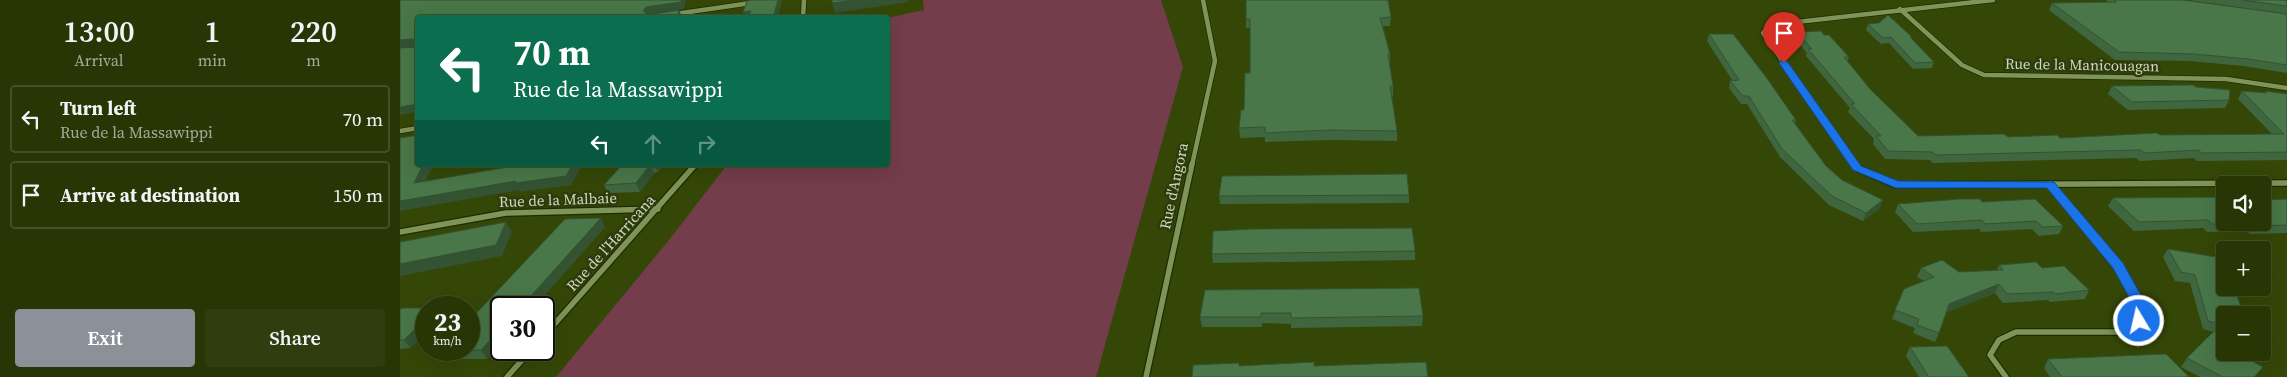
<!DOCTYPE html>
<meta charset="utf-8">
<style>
:root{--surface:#283505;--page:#303d0f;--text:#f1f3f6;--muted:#a5ab9a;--line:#445027;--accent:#8c9099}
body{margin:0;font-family:"Source Serif 4",serif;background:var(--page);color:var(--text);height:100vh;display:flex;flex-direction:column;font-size:19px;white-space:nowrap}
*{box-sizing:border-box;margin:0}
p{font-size:16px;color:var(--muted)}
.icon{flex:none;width:28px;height:28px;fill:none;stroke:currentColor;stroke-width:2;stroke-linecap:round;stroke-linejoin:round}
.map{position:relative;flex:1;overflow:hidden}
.details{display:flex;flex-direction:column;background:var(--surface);width:400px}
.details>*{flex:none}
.hud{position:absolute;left:15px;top:15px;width:475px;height:152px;border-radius:5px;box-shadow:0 5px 20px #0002,0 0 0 1px var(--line);background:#0b6e4f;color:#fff;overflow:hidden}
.buttons{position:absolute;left:1816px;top:176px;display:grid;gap:10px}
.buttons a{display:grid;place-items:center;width:55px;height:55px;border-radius:5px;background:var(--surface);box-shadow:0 5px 20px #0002,0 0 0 1px var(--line);font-size:25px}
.speed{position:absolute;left:15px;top:296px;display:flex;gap:10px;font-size:25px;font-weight:700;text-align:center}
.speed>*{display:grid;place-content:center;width:65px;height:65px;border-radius:50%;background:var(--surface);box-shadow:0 5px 20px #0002,0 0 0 1px var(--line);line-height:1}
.speed small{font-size:12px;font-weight:400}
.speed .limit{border:2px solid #111;border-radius:8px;background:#fff;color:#111}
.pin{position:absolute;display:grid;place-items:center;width:42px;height:42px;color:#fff;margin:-51px -21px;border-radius:50% 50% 50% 0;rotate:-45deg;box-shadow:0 0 5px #0007}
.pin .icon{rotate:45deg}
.me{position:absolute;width:55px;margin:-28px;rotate:351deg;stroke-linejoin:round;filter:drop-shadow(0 0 4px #0008)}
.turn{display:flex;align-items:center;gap:18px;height:105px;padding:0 15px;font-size:22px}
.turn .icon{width:65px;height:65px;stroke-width:2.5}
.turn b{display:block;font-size:35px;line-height:42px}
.lanes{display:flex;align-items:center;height:48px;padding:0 15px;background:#0003;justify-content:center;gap:25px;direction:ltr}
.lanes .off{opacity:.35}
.eta{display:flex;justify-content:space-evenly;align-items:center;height:85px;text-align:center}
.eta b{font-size:30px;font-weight:600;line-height:35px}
.primary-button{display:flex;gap:10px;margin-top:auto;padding:10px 15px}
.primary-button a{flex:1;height:58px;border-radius:5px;background:var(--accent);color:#fff;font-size:20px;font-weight:600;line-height:58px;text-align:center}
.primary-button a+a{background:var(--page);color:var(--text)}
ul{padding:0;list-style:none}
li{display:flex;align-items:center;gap:15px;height:68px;margin:0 10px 8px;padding:0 5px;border:2px solid var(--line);border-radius:5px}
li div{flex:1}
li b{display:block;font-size:19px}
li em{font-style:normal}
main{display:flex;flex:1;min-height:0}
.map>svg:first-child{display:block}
.green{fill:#733d4b}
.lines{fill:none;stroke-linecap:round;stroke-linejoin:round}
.street-far1-casing{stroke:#1f2b00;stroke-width:6}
.street-casing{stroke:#1f2b00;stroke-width:8}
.street-far1{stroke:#7f9458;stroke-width:4.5}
.street{stroke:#7f9458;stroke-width:5.5}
.wall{fill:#3f663f}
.shaded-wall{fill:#335333}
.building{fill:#497749;stroke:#335333}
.route{fill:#1a73e8;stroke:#114b97}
.labels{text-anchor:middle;stroke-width:5;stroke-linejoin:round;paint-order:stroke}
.street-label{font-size:15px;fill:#cedabb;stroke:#2d3b0d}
</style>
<main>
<section class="details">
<div class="eta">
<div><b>13:00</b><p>Arrival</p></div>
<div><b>1</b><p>min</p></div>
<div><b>220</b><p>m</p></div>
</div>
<ul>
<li><svg class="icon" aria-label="left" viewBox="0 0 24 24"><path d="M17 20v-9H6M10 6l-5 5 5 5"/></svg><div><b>Turn left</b><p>Rue de la Massawippi</p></div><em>70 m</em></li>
<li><svg class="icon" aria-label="arrive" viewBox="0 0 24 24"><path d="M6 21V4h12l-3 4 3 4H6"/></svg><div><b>Arrive at destination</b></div><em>150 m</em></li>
</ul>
<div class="primary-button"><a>Exit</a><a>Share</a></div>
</section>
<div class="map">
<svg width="1887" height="377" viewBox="0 0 1887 377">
<rect width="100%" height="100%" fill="#354707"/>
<polygon class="green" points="523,0 761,0 783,67 696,377 156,377 269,240 327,165 488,165 487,18 524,10"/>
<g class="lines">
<defs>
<g id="street-far1">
<polyline points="1500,9 1562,65 1584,75 1826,79 1887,88"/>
<polyline points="275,14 351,3"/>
<polyline points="403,18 404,0"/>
<polyline points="0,131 18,128"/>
<polyline points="792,165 815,61 803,0"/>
<polyline points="1455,165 1363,33 1368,28 1379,24 1593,0"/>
</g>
<g id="street">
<polyline points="1454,164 1457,168 1496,185 1887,183"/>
<polyline points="0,232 106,213 258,209"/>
<polyline points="144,336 295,165"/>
<polyline points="107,377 131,350"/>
<polyline points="746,377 792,164"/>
<polyline points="1606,377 1590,355 1599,340 1616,332 1727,332 1739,321 1741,308 1719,266 1650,184"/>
</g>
</defs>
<use href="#street-far1" class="street-far1-casing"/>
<use href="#street" class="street-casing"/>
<use href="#street-far1" class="street-far1"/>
<use href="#street" class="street"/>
</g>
<g class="wall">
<polygon points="1706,0 1783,0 1887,14 1887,73 1844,66 1790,61 1715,60 1649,10 1652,3 1708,2"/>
<polygon points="1788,0 1885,0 1887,2 1887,13 1886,14"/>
<polygon points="991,17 990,26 983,26 990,54 990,63 989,63 993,86 993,96 992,96 997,131 997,141 930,140 865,142 865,137 840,138 839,128 844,110 850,73 850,28 846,28 846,19"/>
<polygon points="1468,24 1512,37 1511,38 1534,62 1532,68 1513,69 1489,43 1481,44 1466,30"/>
<polygon points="1397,32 1424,35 1449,57 1447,62 1470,89 1518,136 1660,138 1872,134 1838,99 1842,91 1865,93 1865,91 1887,94 1887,160 1797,161 1794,158 1740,161 1736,158 1533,163 1530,160 1485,159 1473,144 1474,139 1448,112 1450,108 1406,56 1407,53 1395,39"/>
<polygon points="1309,34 1396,120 1395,123 1426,166 1442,180 1480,208 1463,221 1429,205 1380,157 1347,104 1341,104 1329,88 1330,81 1332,80 1307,41"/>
<polygon points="1712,86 1796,87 1829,100 1825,108 1728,110 1708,94"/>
<polygon points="222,165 264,165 258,172 254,173 240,192 208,193 204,185"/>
<polygon points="1009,195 1009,203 820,204 819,196"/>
<polygon points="1713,198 1825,222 1887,199 1887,233 1850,234 1847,231 1807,232 1803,228 1734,231 1708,206"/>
<polygon points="1582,202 1663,226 1659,234 1639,236 1632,229 1581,232 1579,229 1513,232 1495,212 1498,204"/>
<polygon points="205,227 133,308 101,308 101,343 87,359 48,359 42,350"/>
<polygon points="1768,249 1816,257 1825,352 1850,352 1845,358 1855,377 1800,377 1781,367 1787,358 1813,332 1803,329 1790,283 1775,281 1763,257"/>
<polygon points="1015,251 1015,260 813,263 812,254"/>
<polygon points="1599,265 1642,268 1689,290 1685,299 1650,302 1648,300 1603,303 1595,293 1547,312 1539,333 1535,342 1513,333 1515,328 1492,319 1504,289 1524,281 1517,277 1521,268 1559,272 1597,270"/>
<polygon points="805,290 1023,316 1022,326 891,328 891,324 862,323 862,327 802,327 800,317"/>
<polygon points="26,308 26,332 10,348 0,349 0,309"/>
<polygon points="1510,347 1569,377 1519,377 1506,356"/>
<polygon points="1648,359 1789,377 1650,377 1644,368"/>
</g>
<g class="shaded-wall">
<polygon points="282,0 286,0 284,9 249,14 246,17 243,10 246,7"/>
<polygon points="378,0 382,0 378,18 373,18"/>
<polygon points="456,0 508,0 508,2 435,13 432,3"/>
<polygon points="279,10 282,17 277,18"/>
<polygon points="351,11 353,18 345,18 343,12"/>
<polygon points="14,39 18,46 0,48 0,40"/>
<polygon points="18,104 18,112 0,115 0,107"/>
<polygon points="23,165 34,165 20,191 14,183"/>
<polygon points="172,165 182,165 171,185 120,192 119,190 0,211 0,201"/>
<polygon points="250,165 254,173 240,192 236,183"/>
<polygon points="255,165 264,165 258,172"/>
<polygon points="1483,200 1480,208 1463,221 1466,213"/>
<polygon points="201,218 205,227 133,308 120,308"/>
<polygon points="106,222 112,232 102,256 0,276 0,264"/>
<polygon points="1599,284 1595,293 1545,313 1549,304"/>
<polygon points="26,318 26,332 10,348 4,340"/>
<polygon points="101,328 101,343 87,359 81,350"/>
</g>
<g class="building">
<polygon points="0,0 282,0 281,2 246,7 243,10 247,15 279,10 277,18 18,18 18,42 14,39 0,40"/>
<polygon points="351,0 378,0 373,18 347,18 351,11 343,12 347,1"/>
<polygon points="432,0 456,0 432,3"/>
<polygon points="846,0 988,0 991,17 980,18 990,54 988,54 993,86 990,86 997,131 930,130 865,133 865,127 839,128 841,110 844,110 845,73 850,73 850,19 846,19"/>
<polygon points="1715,0 1783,0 1887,14 1887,65 1848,59 1794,54 1719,52 1652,3 1716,2"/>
<polygon points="1842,0 1885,0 1887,2 1887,6"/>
<polygon points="1488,15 1512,37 1510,37 1534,62 1515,63 1491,37 1483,38 1468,24 1479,23"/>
<polygon points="1421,31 1424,35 1429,35 1449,57 1444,57 1470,89 1518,136 1604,134 1608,137 1657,135 1660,138 1757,133 1760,135 1884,134 1842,91 1867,93 1865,91 1887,94 1887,152 1802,153 1798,150 1745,153 1740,150 1536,155 1533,152 1488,151 1476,136 1481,136 1451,104 1455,104 1408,49 1412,49 1397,32"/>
<polygon points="1309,34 1333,34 1366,77 1396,120 1392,120 1426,166 1442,180 1483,200 1466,213 1432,196 1382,149 1349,96 1343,96 1330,81 1339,80"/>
<polygon points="18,42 18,104 0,107 0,48 15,47"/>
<polygon points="1793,85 1796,87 1830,90 1829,100 1732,102 1712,86"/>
<polygon points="18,135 18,165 23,165 14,183 120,165 172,165 166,176 115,183 116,181 0,201 0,138"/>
<polygon points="222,165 250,165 236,183 204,185"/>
<polygon points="1007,174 1009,195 819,196 822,176"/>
<polygon points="1825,197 1825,222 1862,222 1862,200 1887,199 1887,225 1856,226 1852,223 1812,224 1808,220 1739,222 1713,198"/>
<polygon points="1560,199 1580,199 1582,202 1635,199 1663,226 1643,227 1636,221 1585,224 1582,220 1517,224 1498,204"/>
<polygon points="201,218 120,308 101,308 101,328 81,350 69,350 69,321 165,219"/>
<polygon points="106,222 96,245 0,264 0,242"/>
<polygon points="1012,228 1015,251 812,254 813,231 853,229"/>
<polygon points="1768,249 1816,257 1825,273 1825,288 1833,288 1836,293 1844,315 1825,315 1825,352 1848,352 1844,357 1863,367 1854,377 1823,377 1787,358 1821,324 1808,321 1795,275 1781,272"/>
<polygon points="1542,260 1559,272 1603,270 1599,265 1636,262 1642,268 1664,266 1689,290 1655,294 1653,292 1607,294 1599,284 1549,304 1539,333 1517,325 1519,319 1495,310 1504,289 1534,277 1521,268"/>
<polygon points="1019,288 1023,316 891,318 891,313 861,313 861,317 800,317 805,290"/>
<polygon points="5,308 26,308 26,318 4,340 0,340 0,309"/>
<polygon points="1547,346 1569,377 1529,377 1510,347"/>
<polygon points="1766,354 1789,377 1662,377 1648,359"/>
<polygon points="914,362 914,366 1026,362 1028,377 792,377 793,365 839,363 839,366"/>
</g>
<polygon class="route" points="1380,61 1387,61 1461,166 1498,181 1654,182 1723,263 1748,308 1744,325 1735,325 1733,321 1735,308 1713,268 1647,188 1496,188 1453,170 1379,63"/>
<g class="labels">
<g class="street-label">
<text transform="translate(1682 65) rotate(1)" y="5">Rue de la Manicouagan</text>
<text transform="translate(774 186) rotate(-78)" y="5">Rue d'Angora</text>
<text transform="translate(158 200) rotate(-2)" y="5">Rue de la Malbaie</text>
<text transform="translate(211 243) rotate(-48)" y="5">Rue de l'Harricana</text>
</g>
</g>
</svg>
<div class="buttons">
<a><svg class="icon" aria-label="sound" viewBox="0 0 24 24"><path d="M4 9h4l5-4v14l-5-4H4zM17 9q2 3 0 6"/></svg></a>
<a>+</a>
<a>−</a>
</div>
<div class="speed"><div>23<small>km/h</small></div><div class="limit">30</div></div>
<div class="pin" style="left:1384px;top:63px;background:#d93025"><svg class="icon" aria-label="arrive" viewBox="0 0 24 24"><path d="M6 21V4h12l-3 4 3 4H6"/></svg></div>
<svg class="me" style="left:1739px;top:321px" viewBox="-20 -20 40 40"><circle r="17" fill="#1a73e8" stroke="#fff" stroke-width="3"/><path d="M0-11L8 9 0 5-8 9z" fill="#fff"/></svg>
<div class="hud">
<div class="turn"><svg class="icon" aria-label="left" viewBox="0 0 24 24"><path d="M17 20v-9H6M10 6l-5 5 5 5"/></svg><div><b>70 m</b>Rue de la Massawippi</div></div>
<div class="lanes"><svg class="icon" aria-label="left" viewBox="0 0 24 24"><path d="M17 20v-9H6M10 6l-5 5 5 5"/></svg><svg class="icon off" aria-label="ahead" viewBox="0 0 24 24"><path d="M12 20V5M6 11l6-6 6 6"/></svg><svg class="icon off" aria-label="right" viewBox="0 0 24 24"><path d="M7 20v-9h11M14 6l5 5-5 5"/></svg></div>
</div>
</div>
</main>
